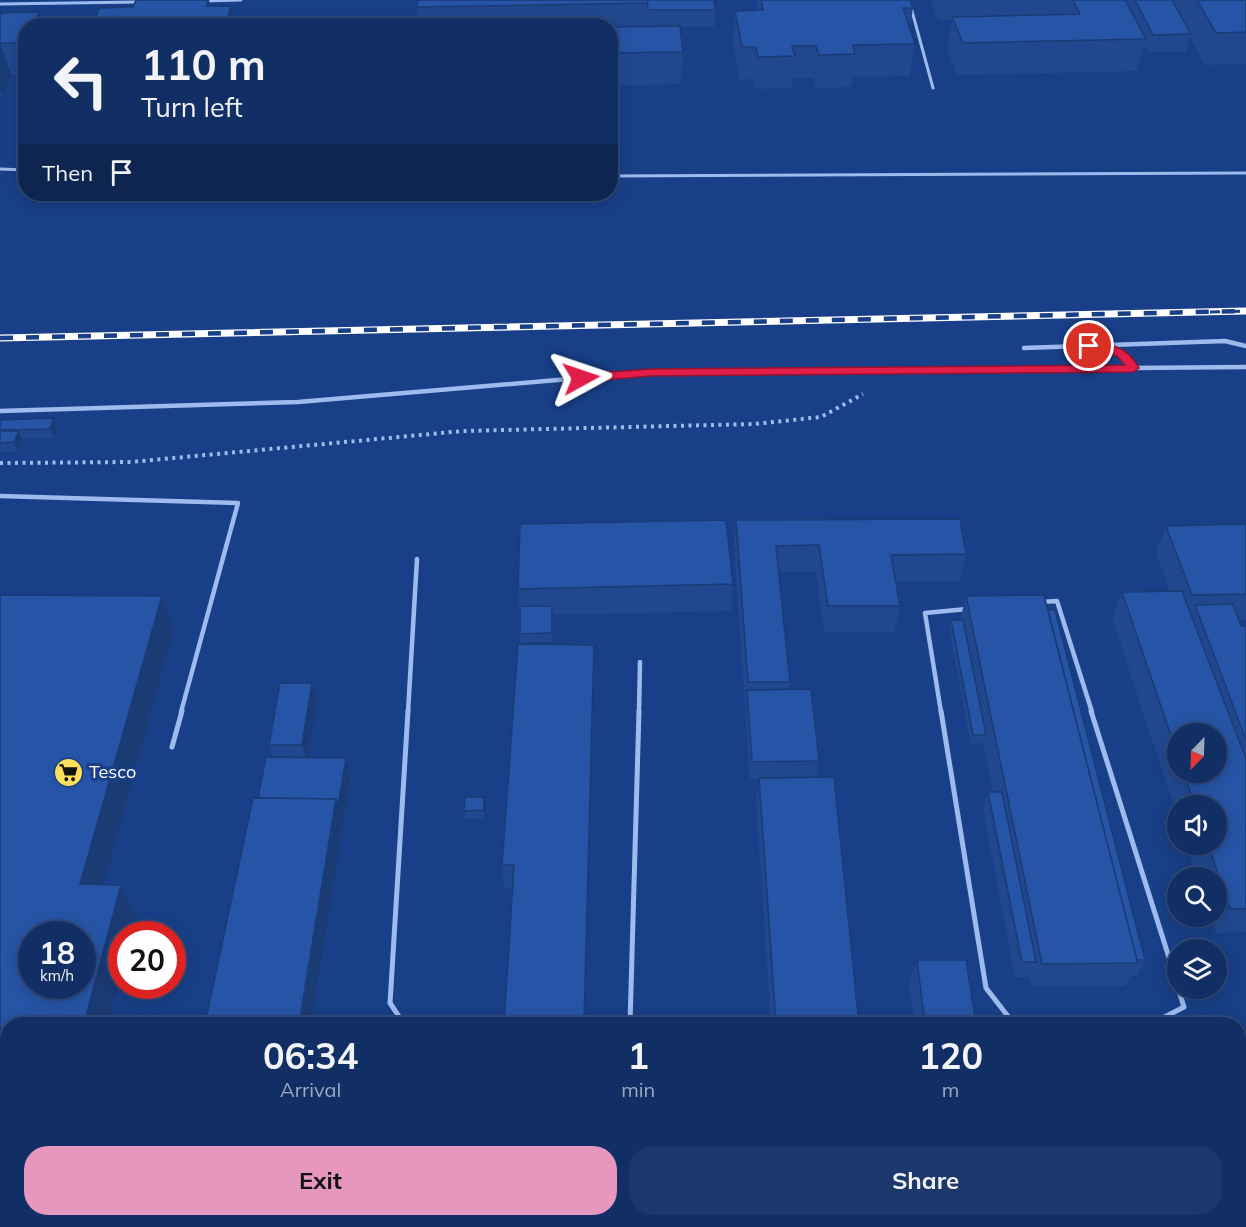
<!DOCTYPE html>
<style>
:root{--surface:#122f65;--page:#1b376b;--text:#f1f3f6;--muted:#9ca9bf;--line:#314a79;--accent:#e797bd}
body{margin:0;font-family:Mulish,sans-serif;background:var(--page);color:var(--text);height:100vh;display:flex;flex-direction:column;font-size:22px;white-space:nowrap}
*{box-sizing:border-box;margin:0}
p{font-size:20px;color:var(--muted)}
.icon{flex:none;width:33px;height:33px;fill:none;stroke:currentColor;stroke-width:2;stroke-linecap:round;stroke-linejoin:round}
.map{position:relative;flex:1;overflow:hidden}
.side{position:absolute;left:0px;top:1017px;width:1246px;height:210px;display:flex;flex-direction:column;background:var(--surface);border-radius:24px 24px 0 0;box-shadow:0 3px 15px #0003,0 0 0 2px var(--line)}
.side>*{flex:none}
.banner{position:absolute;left:18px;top:18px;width:600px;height:183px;border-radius:24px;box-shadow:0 3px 15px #0003,0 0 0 2px var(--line);background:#122f65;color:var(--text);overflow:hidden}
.needle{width:39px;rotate:203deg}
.buttons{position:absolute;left:1167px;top:723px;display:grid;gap:12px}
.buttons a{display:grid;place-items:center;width:60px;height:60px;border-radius:50%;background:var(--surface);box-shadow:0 3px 15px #0003,0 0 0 2px var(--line);font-size:30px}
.speed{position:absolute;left:18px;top:921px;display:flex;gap:12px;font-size:30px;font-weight:700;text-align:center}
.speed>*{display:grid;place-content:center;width:78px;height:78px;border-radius:50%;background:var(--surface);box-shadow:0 3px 15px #0003,0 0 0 2px var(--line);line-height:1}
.speed small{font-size:15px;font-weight:400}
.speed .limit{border:9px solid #d22;background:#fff;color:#111}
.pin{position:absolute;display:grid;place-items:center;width:51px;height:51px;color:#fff;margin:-26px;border:3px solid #fff;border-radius:50%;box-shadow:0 2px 6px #0007}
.me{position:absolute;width:66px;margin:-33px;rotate:85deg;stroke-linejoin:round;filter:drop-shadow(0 0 4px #0008)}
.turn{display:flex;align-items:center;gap:21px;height:126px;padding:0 24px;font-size:27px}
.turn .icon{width:78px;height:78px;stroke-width:2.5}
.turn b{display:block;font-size:42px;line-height:51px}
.then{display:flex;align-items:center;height:57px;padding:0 24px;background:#0003;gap:12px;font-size:22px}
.eta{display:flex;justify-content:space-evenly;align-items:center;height:102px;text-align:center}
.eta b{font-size:36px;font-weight:700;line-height:42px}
.cta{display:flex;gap:12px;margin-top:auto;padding:12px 24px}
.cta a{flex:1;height:69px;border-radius:24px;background:var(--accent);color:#111;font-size:24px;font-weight:700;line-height:69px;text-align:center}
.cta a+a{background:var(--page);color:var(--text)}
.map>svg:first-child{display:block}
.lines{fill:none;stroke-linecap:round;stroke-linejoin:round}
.path-far1{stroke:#9fbbed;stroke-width:4;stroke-dasharray:3 4.5;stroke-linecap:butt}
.path{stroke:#9fbbed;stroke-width:4.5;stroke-dasharray:4 5;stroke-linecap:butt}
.lane-far2{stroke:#9fbbed;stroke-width:3}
.lane-far1{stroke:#9fbbed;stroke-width:4.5}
.lane{stroke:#9fbbed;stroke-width:5}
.rail-far1-casing{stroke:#fff;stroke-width:4.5}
.rail-casing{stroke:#fff;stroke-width:7}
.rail-far1{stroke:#183f87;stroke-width:3;stroke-dasharray:10;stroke-linecap:butt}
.rail{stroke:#183f87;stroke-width:4.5;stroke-dasharray:13;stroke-linecap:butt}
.wall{fill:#21488f;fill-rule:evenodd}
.shaded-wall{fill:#1b3b74}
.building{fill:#2654a6;stroke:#1b3b74;stroke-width:1.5;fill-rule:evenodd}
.route{fill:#e11d48;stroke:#92132f;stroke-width:1.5}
.labels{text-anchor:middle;stroke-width:6;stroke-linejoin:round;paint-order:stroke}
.poi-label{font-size:18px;fill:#fff;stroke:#183f87;text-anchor:start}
</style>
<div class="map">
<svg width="1246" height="1227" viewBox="0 0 1246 1227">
<rect width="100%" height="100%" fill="#183f87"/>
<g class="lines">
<polyline class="path-far1" points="0,463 131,462 463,431 754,424 821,417 863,394"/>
<g class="path">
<polyline points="0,1170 8,1171"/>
<polyline points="70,1220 71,1227"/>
</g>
<g class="lane-far2">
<polyline points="909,0 933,88"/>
<polyline points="204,1 241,0"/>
<polyline points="0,4 138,2"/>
<polyline points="0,169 26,170"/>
<polyline points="610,176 1246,173"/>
</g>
<g class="lane-far1">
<polyline points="1103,347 1121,354 1133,368"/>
<polyline points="1024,348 1225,341 1246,346"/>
<polyline points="0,411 298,402 651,372 1246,367"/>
<polyline points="0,496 238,503 181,712"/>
<polyline points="1041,602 1057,601 1092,712"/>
<polyline points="408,712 417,559"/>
<polyline points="639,712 640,662"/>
<polyline points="941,712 925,613 967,609"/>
</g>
<g class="lane">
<polyline points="941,711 986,988 1014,1024"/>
<polyline points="1091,711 1178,986"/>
<polyline points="172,747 182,711"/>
<polyline points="404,1024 390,1003 408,711"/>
<polyline points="630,1024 639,711"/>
<polyline points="1151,1024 1184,1007 1178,988"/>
<polyline points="446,1220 446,1227"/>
<polyline points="625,1220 625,1227"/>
<polyline points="1068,1220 1069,1227"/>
</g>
<defs>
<polyline id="rail-far1" points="1210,312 1246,311"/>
<polyline id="rail" points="0,338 1246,311"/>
</defs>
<use href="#rail-far1" class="rail-far1-casing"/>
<use href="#rail" class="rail-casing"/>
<use href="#rail-far1" class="rail-far1"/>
<use href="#rail" class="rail"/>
</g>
<g class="wall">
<polygon points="714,0 715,10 714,27 680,27 683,52 681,84 610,86 610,26 419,26 417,7"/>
<polygon points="758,0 910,0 913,8 910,28 915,44 910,76 853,77 851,87 815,88 813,78 792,78 792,88 755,89 753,79 740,80 733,43 735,11 757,10"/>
<polygon points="931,0 1246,0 1246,64 1205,65 1190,37 1186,52 1148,52 1144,44 1137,71 957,75 947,49 952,20 938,20"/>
<polygon points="0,13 26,26 26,75 11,75 2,95 0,95"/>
<polygon points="54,418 57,427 54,438 22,439 22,440 18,452 0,452 0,420"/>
<polygon points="736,520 966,554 960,581 896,581 900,606 894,632 824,632 816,572 779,572 790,682 789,689 819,761 816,777 859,1024 771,1024 756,803 759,779 750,779 734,547"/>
<path d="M1246,524V620H1239L1241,626H1246V932L1216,933L1210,916H1216V878H1197L1186,844H1216V806H1178V818L1112,618L1122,592L1170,591L1156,552L1166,526ZM1178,734L1216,772H1178Z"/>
<polygon points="733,584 731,611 553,615 552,642 520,643 518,589"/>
<polygon points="0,595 174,629 104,885 121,885 136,915 122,934 122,973 108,1024 8,1024 8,1086 0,1086"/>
<polygon points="966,596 1145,960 1137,976 1131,976 1125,986 1032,986 1030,977 1015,977 983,809 988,792 993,792 983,743 971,744 949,629 951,620 960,620"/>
<polygon points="594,645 594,670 585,1024 504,1024 512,889 504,888 502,865"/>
<polygon points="312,683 317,701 307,758 351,776 311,1024 205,1024 273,757 269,745"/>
<polygon points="484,797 486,806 485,819 465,819 464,811"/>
<polygon points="917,960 976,1024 915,1024 909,983"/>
<polygon points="495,1220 580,1220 580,1224 496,1223"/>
<polygon points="815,1220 869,1220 870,1227 815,1227"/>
</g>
<g class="shaded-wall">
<polygon points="208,0 209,0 214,22 206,6"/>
<polygon points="231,6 235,26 225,26"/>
<polygon points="39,12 43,26 32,26"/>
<polygon points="0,43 11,75 2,95 0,90"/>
<polygon points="54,418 57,427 54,438 50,429"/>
<polygon points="19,431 22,440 18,452 14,442"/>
<polygon points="162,596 174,629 96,915 80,884"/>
<polygon points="594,645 594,670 585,1024 584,1024"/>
<polygon points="312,683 317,701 307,762 302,745"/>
<polygon points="346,758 351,776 311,1024 300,1024 336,799"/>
<polygon points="484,797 486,806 485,819 484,810"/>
<polygon points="121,885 136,915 131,934 122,934 122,973 108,1024 84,1024"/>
<polygon points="41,1220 49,1220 47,1227 39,1227"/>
<polygon points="157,1220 164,1220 162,1227 155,1227"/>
<polygon points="417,1220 425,1220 424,1227 416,1227"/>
</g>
<g class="building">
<polygon points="136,0 208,0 206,6 231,6 225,26 92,26 99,8 133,7"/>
<polygon points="418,0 647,0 648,3 417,7"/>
<polygon points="647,0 714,0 715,10 648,10"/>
<polygon points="761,0 910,0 913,8 903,8 915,44 853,45 855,54 819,55 816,46 792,46 795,56 758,57 756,47 742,47 735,11 763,10"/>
<polygon points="1073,0 1125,0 1146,39 963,43 952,17 1080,14"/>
<polygon points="1135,0 1172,0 1191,34 1153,35"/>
<polygon points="1197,0 1246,0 1246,32 1216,33"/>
<polygon points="39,12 32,26 26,26 26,40 24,43 0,43 0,44 0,13"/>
<polygon points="680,26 683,52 610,53 610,27"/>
<polygon points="54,418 50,429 0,430 0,420"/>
<polygon points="0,431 19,431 14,442 0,443"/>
<polygon points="960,519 966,554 891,555 900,606 828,606 819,545 776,546 790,682 748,682 736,520"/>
<polygon points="726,520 733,584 518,589 520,524"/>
<polygon points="1246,524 1246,594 1192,595 1166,526"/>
<polygon points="1182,591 1246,759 1246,909 1230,909 1208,844 1216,844 1216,806 1195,806 1183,772 1216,772 1216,734 1178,734 1178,756 1122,592"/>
<path d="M0,595L162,596L80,884L121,885L84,1024H8V1059H0ZM32,934H82V986H32Z"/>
<polygon points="1044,595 1138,963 1042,964 966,596"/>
<polygon points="1233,604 1241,626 1246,626 1246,740 1195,605"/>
<polygon points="520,606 552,606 552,633 520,634"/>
<polygon points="1048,610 1055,610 1145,960 1137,960"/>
<polygon points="951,620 963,620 986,735 973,735"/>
<polygon points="518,644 594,645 584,1024 504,1024 514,865 502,865"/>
<polygon points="280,683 312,683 302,745 269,745"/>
<polygon points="811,689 819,761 752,762 747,690"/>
<polygon points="266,757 346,758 338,807 336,799 258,798"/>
<polygon points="834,777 859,1024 776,1024 759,778"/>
<polygon points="988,792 1002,792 1036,962 1022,962"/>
<polygon points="465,797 484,797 484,810 464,811"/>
<polygon points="253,798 336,799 299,1024 272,1023 272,1024 205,1024"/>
<polygon points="917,960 966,960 976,1024 925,1024"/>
<polygon points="0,1199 8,1199 8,1220 41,1220 39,1227 0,1227"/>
<polygon points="97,1220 157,1220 155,1227 95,1227"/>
<polygon points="181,1220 417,1220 416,1227 180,1227"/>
<polygon points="817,1220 869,1220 870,1227 818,1227"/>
</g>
<path class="route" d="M1089,342C1113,345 1127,346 1139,368L1133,372L651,376L581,382L575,378L581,374L651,369L1125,365L1117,356L1085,348L1083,346Z"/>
<defs>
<symbol id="supermarket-disc" viewBox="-11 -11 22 22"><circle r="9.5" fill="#ffde5b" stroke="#183f87"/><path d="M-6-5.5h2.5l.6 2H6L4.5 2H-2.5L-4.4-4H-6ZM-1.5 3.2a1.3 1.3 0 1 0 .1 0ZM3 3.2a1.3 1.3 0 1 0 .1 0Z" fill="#111"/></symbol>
</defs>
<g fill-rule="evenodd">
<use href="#supermarket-disc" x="52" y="756" width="33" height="33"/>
</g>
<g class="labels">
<g class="poi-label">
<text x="89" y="778">Tesco</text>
</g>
</g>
</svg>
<div class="buttons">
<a><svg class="needle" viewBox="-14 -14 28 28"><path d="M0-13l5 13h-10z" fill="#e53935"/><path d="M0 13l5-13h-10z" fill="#9ca9bf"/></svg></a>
<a><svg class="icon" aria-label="sound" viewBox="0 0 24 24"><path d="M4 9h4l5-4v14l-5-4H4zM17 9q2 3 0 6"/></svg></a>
<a><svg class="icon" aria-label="search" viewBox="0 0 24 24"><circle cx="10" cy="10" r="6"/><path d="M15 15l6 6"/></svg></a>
<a><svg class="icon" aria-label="layers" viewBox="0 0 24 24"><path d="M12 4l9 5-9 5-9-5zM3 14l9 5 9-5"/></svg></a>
</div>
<div class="speed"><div>18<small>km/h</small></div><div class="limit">20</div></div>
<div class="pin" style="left:1089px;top:346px;background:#d93025"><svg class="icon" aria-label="arrive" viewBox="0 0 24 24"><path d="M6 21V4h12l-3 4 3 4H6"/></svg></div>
<svg class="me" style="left:581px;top:378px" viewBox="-20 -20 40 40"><path d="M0-17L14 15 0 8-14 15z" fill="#e11d48" stroke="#fff" stroke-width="4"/></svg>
<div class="banner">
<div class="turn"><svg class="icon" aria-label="left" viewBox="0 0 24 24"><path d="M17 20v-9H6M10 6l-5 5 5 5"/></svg><div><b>110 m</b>Turn left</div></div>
<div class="then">Then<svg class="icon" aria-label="arrive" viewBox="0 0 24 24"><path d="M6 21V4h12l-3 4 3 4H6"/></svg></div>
</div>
<section class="side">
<div class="eta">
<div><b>06:34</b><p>Arrival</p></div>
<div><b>1</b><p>min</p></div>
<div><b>120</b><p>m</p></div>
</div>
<div class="cta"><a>Exit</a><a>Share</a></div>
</section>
</div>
